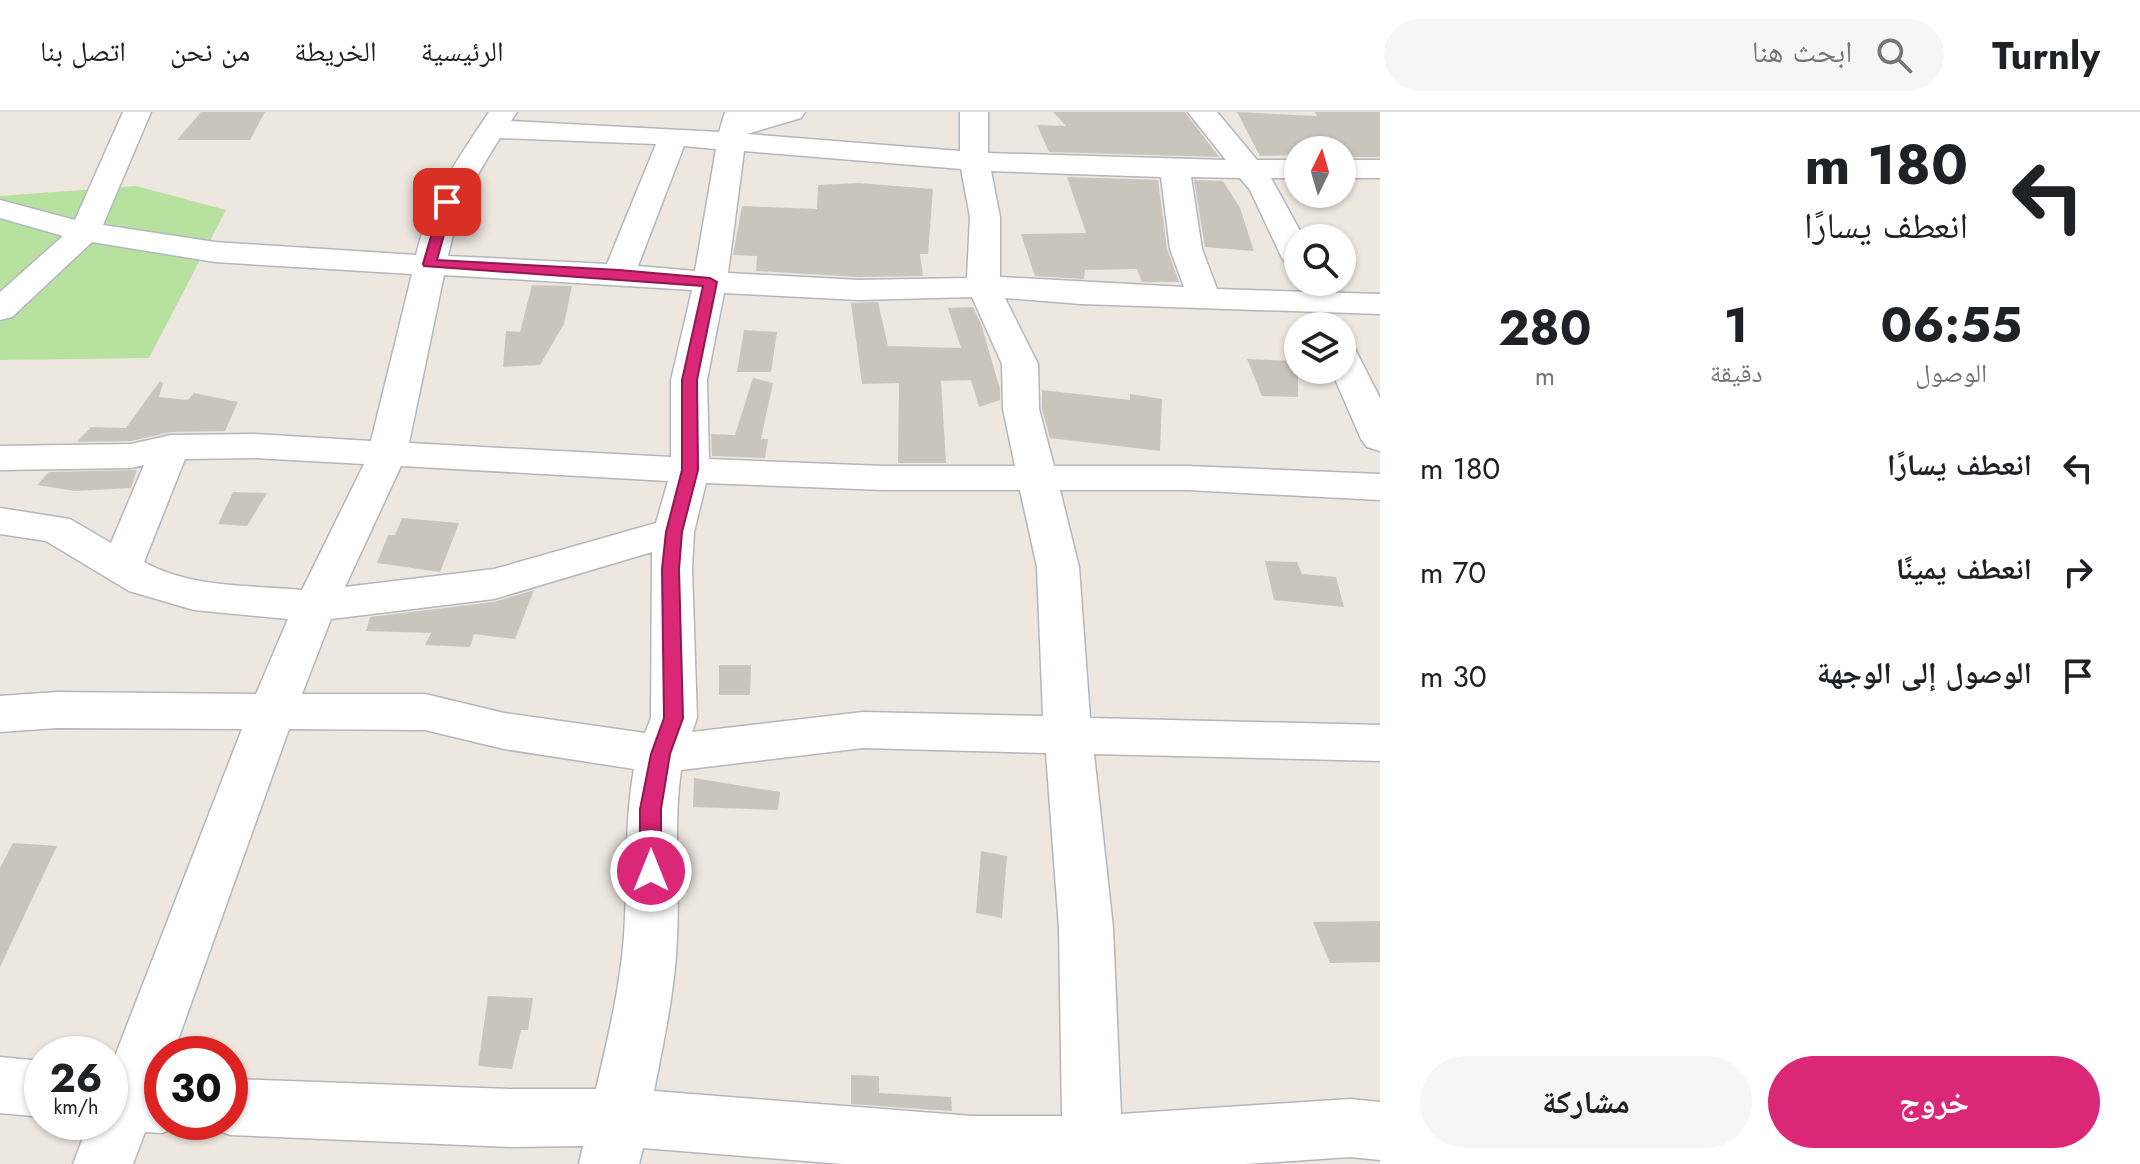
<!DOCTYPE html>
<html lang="ar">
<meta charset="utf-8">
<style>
:root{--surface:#fff;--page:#f6f6f6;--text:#202124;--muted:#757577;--line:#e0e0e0;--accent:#db2777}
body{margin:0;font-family:Jost,"Noto Naskh Arabic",sans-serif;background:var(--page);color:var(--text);direction:rtl;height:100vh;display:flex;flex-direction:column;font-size:30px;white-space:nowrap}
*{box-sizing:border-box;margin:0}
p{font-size:26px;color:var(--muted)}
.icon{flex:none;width:44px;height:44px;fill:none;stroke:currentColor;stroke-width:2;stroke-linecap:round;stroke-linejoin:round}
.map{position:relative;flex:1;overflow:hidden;direction:ltr}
.details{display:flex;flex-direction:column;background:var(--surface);width:760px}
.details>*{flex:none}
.banner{background:#fff;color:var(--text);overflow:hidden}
.needle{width:52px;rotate:5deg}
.fabs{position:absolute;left:1284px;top:24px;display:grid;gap:16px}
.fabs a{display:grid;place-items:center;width:72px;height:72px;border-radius:50%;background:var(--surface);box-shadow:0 2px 6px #0004;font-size:40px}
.speed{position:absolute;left:24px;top:924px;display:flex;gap:16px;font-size:40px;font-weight:700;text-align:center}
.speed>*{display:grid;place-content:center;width:104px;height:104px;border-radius:50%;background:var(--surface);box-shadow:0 2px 6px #0004;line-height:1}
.speed small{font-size:20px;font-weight:400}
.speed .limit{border:12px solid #d22;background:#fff;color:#111}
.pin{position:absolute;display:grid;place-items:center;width:68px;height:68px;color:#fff;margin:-34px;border-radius:16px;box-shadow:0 4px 12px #0006}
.me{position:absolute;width:88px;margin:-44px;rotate:0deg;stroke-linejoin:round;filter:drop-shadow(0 0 6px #0008)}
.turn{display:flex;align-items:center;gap:28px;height:168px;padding:0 40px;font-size:36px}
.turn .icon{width:104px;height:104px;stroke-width:2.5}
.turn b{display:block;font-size:56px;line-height:68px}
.eta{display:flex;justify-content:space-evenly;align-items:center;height:136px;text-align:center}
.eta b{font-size:48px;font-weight:700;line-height:56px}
.cta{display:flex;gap:16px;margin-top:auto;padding:16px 40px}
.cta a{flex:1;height:92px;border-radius:48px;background:var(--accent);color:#fff;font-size:32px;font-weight:700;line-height:92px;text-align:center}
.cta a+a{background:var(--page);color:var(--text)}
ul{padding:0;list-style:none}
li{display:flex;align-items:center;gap:24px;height:104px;padding:0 40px}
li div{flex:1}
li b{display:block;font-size:30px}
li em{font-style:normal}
header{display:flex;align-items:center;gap:48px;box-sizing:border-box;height:112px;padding:0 40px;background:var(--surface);border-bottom:2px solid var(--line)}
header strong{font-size:38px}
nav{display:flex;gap:44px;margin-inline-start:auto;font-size:28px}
.search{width:560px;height:72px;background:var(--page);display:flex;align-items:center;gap:20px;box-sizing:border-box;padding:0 28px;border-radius:44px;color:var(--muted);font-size:30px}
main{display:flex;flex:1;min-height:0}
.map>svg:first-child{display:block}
.green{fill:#b7e19e}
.building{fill:#c9c5bd}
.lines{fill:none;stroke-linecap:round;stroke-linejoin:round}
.minor-casing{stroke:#b2b6bf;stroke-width:3}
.minor{fill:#fff;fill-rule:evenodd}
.route{fill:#db2777;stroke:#8e194d;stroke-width:2}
</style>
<header>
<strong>Turnly</strong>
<div class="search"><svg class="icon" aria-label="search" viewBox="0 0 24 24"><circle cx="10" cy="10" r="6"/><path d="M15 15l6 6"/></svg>ابحث هنا</div>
<nav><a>الرئيسية</a><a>الخريطة</a><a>من نحن</a><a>اتصل بنا</a></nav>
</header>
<main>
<section class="details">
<div class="banner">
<div class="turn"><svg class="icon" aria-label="left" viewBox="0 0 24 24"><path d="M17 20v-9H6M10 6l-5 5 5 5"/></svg><div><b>180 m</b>انعطف يسارًا</div></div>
</div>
<div class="eta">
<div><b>06:55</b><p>الوصول</p></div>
<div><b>1</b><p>دقيقة</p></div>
<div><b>280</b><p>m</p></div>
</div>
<ul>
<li><svg class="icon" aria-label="left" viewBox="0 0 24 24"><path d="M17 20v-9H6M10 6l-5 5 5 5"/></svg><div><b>انعطف يسارًا</b></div><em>180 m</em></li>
<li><svg class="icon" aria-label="right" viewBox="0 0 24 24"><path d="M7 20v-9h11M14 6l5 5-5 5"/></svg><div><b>انعطف يمينًا</b></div><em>70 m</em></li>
<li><svg class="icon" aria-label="arrive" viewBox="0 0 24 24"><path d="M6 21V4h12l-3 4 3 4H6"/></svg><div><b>الوصول إلى الوجهة</b></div><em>30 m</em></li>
</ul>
<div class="cta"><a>خروج</a><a>مشاركة</a></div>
</section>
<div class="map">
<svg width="1380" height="1052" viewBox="0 0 1380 1052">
<rect width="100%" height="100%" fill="#ede7df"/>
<polygon class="green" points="136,74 226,98 149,246 0,248 0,84"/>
<g class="building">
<polygon points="201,0 265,0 250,28 177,28"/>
<polygon points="1053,0 1185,0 1219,45 1049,40 1037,13 1066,14"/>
<polygon points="1237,0 1317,4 1315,0 1380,0 1380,45 1342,45 1342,38 1298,38 1298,43 1260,44"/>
<polygon points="1067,65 1158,68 1167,137 1179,170 1142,170 1137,157 1085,158 1084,167 1035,164 1021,122 1086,121"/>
<polygon points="1194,68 1223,69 1240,96 1254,139 1205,135"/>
<polygon points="859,71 933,77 928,142 920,142 923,164 859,165 756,159 757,144 733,143 742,94 817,97 818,73"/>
<polygon points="532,173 572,174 564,212 540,253 503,255 506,219 520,220"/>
<polygon points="878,190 888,234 961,236 948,196 973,195 981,212 1000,277 1000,288 979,295 971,268 941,269 946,351 898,351 899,271 862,272 851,191"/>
<polygon points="744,218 777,220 771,260 737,260"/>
<polygon points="1247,247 1298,249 1298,285 1262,284"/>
<polygon points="753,266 773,271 761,327 768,327 765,346 712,344 711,322 735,323"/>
<polygon points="160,269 163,271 159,285 188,288 194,281 238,290 225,319 171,320 131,329 77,330 91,315 126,316"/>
<polygon points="1042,278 1130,288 1130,282 1162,287 1160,339 1050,326 1042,297"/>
<polygon points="137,358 131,376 75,379 37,373 49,360"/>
<polygon points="233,380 267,381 247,414 218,412"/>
<polygon points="402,406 459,411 440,460 377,451 388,423 395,423"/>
<polygon points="1265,449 1297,450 1302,462 1336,465 1344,495 1274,488"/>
<polygon points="534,478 515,527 474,522 470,535 425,533 431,521 366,519 370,505 494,490"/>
<polygon points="719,553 751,553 750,583 719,583"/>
<polygon points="694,666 780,680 778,698 693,695"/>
<polygon points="13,731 57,734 0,855 0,756"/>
<polygon points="981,739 1007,744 1002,806 976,801"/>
<polygon points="1380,809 1380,850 1330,851 1313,810"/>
<polygon points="488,884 533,886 528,918 521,918 512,957 478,954"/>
<polygon points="851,963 879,964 879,981 951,985 952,999 851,992"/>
</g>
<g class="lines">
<defs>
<g id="minor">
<path d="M123,0H151L103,113L215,130L416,143C430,85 459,45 489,0H517L511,9L719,20L725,0H805L801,6L747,22L960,39V0H988V41L1226,48L1188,0H1217L1257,48H1298V66H1271L1304,126H1298V156L1287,153L1282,146L1250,78L1240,66L1191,65L1202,137L1217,177L1380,182V202L1081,192L1005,186L1038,252L1039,297L1054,354H1187L1380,362V388L1187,378H1060L1079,455L1090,606L1380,613V649L1094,642L1113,816L1121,1002L1350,987L1380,990V1048L1350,1045L1246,1052H843L643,1036L639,1052H579L583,1034L510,1035L230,1023L209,1015L207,1010H230V967L510,977H596C608,926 620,876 624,824C628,768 624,712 634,657L504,637L425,618L289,617L173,942H162V1010H184L183,1013L162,1021L145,1020L133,1052H73L89,1010H110V957L242,617L57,616L0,620V584L57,580L256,582L288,507L194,498L129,479L46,429L0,422V396L70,407L111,431L144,353L131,356L0,358V334L131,332L171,323L255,322L371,329L412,162L215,150L92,130L12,205L0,208V180L63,124L0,106V88L75,108ZM500,26L656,32L607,152L448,144C458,96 474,67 500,26ZM684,34L716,37L695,159L638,154ZM744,39L961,57L970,105L967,166L859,168L728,161ZM991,59L1161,65L1170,137L1184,175L1000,165V105ZM444,163L692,178L671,268V345L409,331ZM724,181L859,188L972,185L1002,252L1003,297L1015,354H883L709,347L707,268ZM255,346L364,352L302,478C250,473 190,476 144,450L185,347ZM401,354L668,369L656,411L494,457L345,475ZM706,371L883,378H1020L1037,455L1043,604L863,600L692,620L697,606L692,457L694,420ZM652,440L651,606L645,621L504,601L425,582H302L331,507L494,487ZM863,636L1046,641L1059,816L1062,1004H972L654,979C664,928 675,878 677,826C680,769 673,714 681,658Z"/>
<rect x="1342" y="48" width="38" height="18"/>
<polygon points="1342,231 1354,235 1380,286 1380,339 1367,335 1361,327 1331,258 1342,258"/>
<polygon points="0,945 42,949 42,1005 0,1001"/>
</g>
</defs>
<use href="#minor" class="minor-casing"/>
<use href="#minor" class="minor"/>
</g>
<polygon class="route" points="447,86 453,90 437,148 619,158 710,166 717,170 697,268 698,358 682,420 679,457 683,606 670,642 661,697 661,759 658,766 651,768 643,766 640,759 640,697 651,642 664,606 662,457 666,420 682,358 682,268 703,174 424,154 423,152 441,90"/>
</svg>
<div class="fabs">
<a><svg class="needle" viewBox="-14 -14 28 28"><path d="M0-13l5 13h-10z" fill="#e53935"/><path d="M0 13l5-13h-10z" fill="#757577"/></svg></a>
<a><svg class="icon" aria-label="search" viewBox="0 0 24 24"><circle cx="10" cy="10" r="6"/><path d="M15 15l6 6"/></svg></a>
<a><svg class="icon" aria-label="layers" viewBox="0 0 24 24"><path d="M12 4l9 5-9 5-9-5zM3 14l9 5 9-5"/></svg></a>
</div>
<div class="speed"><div>26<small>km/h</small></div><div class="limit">30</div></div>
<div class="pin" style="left:447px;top:90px;background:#d93025"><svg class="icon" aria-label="arrive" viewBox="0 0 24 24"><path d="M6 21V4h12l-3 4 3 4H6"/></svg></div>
<svg class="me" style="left:651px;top:759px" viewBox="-20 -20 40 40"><circle r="17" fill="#db2777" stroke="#fff" stroke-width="3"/><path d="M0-11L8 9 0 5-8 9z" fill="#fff"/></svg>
</div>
</main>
